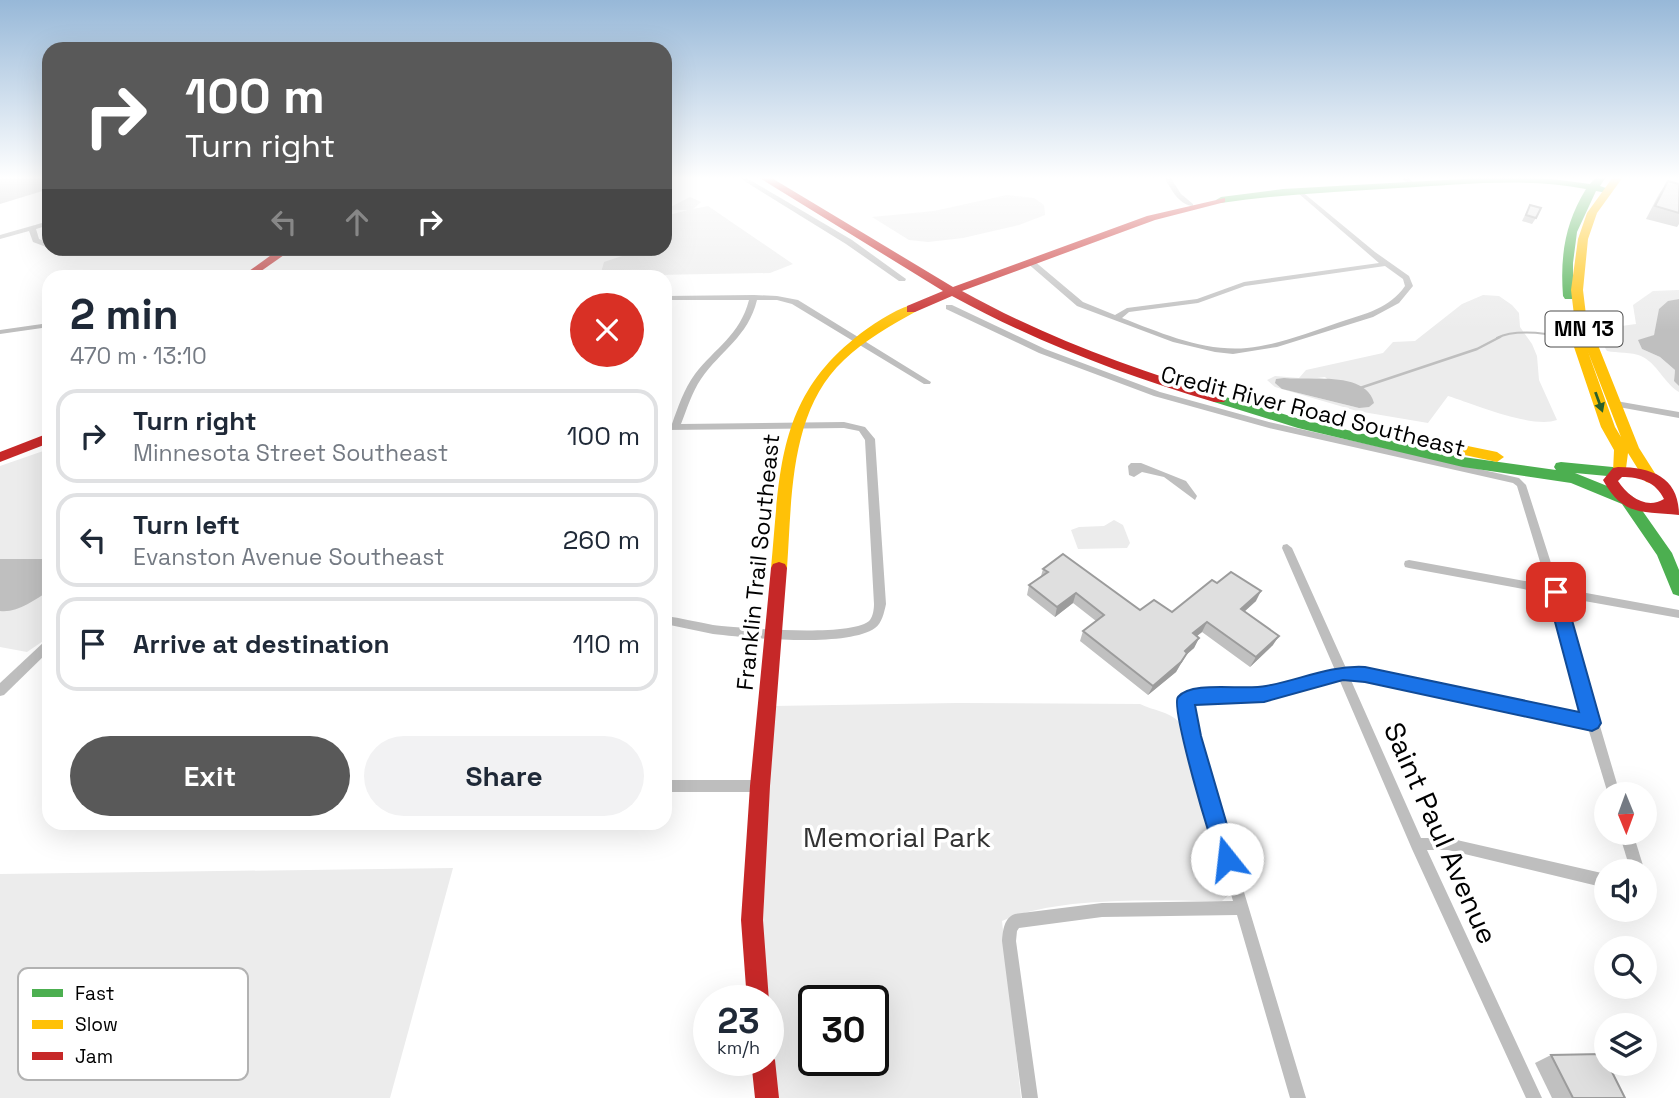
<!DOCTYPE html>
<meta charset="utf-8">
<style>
:root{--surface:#fff;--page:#f2f2f3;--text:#1f2937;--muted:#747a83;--line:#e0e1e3;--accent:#595959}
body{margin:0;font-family:"Space Grotesk",sans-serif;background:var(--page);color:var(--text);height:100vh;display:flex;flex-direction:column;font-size:26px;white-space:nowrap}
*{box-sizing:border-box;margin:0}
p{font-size:23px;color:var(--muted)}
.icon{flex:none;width:38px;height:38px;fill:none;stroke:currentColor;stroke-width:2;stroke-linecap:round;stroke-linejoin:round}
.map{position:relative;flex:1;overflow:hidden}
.side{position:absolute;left:42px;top:270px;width:630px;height:560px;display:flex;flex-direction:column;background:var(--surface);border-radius:21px;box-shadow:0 7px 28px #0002}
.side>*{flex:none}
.guide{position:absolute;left:42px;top:42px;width:630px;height:214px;border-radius:21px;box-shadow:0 7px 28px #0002;background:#595959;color:#fff;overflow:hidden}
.needle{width:46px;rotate:179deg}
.controls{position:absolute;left:1594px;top:782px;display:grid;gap:14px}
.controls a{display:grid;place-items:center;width:63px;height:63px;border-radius:50%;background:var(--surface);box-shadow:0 7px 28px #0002;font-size:35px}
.speed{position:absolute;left:693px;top:985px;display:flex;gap:14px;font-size:35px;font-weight:700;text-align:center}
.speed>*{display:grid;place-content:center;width:91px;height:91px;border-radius:50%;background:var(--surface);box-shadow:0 7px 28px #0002;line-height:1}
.speed small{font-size:18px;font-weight:400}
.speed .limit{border:4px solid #111;border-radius:10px;background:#fff;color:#111}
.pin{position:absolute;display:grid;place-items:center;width:60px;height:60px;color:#fff;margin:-30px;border-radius:14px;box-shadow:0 4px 10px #0006}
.me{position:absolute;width:77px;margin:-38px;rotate:344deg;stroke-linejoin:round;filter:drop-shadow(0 0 5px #0008)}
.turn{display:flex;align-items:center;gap:24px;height:147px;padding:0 28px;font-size:32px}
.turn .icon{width:91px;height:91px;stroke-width:2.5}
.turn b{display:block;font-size:49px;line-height:60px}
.lanes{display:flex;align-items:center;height:66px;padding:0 28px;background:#0003;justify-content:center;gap:35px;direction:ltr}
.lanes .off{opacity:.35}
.round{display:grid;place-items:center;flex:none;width:74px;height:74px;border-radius:37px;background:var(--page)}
.summary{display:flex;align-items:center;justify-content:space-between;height:119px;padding:0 28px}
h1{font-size:42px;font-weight:600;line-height:52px}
.button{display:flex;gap:14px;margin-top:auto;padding:14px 28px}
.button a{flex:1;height:80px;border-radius:42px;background:var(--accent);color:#fff;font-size:28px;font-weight:600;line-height:80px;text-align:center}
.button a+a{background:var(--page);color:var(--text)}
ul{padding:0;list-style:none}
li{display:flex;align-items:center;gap:21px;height:94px;margin:0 14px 10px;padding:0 14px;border:4px solid var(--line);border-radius:21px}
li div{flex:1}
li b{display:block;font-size:26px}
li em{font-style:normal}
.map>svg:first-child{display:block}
.green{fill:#ececec;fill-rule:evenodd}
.water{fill:#bfbfbf}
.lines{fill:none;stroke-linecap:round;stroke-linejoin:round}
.stream-far1{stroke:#bfbfbf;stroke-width:2}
.stream{stroke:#bfbfbf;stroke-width:2.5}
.street{fill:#bebebe;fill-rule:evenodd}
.fast{fill:#4caf50;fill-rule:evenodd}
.slow{fill:#ffc107;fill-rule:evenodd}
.jam{fill:#c62828;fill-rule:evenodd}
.wall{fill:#c0c0c0}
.shaded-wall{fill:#9c9c9c}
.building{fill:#dfdfdf;stroke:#9c9c9c;stroke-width:2}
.oneway{fill:#2a602c}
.route{fill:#1a73e8;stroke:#114b97;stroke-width:2}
.labels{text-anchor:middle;stroke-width:7;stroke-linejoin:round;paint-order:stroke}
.shield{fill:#fff;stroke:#4c4c4c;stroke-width:2}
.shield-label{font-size:21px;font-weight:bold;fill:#000}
.street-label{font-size:23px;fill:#000;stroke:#fff}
.near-street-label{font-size:28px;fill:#000;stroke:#fff}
.near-park-label{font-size:28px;fill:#333;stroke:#fff}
.key{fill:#fff;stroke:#b2b2b2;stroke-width:2}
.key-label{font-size:19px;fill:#000}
</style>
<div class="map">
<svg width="1679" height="1098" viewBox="0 0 1679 1098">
<rect width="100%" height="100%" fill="#fff"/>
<g class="green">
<polygon points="1007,195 1034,198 1044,205 1045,215 1019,225 963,238 928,242 909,240 872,217 934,211"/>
<polygon points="690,197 701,202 693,209 708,206 793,264 770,273 600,276 604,262 631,253 628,249 665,248 665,216 688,210 665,210"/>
<path d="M1679,290V299C1656,304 1660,318 1654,335L1639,341L1642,349L1660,357L1675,370L1674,380L1679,386V392C1664,383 1657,363 1641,356C1632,352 1617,353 1607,351L1598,336L1614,327L1636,324L1633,305L1653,291Z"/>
<path d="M1483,295L1499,296L1512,305L1519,313L1520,327L1532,344L1537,356L1539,380L1557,420C1532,429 1474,404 1448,396L1428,423L1357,411L1275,387L1267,380L1275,376L1299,378L1306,370L1383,353L1393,342L1415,341L1462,304ZM1325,377L1359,408L1282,389L1300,380Z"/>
<polygon points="49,449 49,637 27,652 0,647 0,466"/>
<polygon points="1114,520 1123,525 1130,543 1127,548 1078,549 1071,530 1079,527 1104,526"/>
<path d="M957,703L1140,704C1154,711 1168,711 1179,722L1230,894L1222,901C1159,901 1059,895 1002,921L1021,1098H776L768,1039V1001H764L761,963L773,706ZM814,1001H873V1060H814Z"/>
<polygon points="453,868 390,1098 0,1098 0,874"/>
</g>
<g class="water">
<polygon points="0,177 49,177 49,189 0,204"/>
<polygon points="1679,299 1679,386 1674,381 1675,370 1660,357 1642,349 1638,340 1654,335 1659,309 1668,301"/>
<path d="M1284,378C1307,381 1366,370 1374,403L1369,407L1359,408L1282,389L1275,383L1276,379Z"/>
<polygon points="1131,463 1141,463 1186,481 1197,496 1195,500 1164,477 1142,472 1134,477 1129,475 1128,466"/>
<path d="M0,559H49V591C34,600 18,613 0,611Z"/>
</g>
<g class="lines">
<g class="stream-far1">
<polyline points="1555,336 1573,338"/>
<path d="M1497,338C1511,331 1530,332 1546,334"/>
</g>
<g class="stream">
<polyline points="1561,337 1573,338"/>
<polyline points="1360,388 1477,349 1500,337"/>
</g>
<g class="street">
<polygon points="738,177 745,177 852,240 906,279 905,281 899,281 846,244"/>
<path d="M1164,177H1170L1181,194L1193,204V206C1179,205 1171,189 1164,177Z"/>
<polygon points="1400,177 1407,177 1416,185 1411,186"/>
<path d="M1300,190L1375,252L1409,276L1413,286L1399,303L1373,317L1277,347L1233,354L1215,352L1173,342L1077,306L1026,262L1033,260L1083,302L1115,315L1127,308L1197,299L1244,282L1379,263L1298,193V191ZM1385,266L1403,279L1405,286C1390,308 1365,314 1340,322C1310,332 1279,345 1247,348C1204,352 1161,333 1122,318L1129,312L1198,303L1245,286Z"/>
<polygon points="49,221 49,225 36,229 39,239 49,243 49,248 33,242 29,231 0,239 0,235"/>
<polygon points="62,248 70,248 67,250"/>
<path d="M754,295L777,296L798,300L931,382L930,384H924L792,304L777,300H757C748,337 721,350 701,379C692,392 687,409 681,424L844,422L865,427L875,439L886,604C884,613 882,623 875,628C847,648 748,638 713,634C697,631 681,627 665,624V616C681,618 697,622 713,625C740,628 854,638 870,620C873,616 874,609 874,604L865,440L859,431L844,428L665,430V424H672C678,407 684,389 695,374C715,348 740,335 749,300H665V296Z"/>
<path d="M946,305H952L1045,349L1160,392L1269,422L1519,478L1526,485L1559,588L1679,610V618L1562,597L1620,794H1608L1588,728L1365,679L1350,678L1421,838H1448L1606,874V888L1448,850H1427L1542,1098H1526L1412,849L1339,679L1264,700L1196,702L1191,704L1197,736L1306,1098H1290L1237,915L1102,917L1019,928L1017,931L1016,941L1038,1098H1022L1002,941C1003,930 1004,918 1015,914L1102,903L1233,901L1185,736L1179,702L1181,698L1194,692L1264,690L1335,670L1282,548L1283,545L1287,544L1292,548L1346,668L1365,669L1585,716L1550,594L1409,568L1405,567L1404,564L1405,561L1409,560L1547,585L1517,486L1513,483L1269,428L1154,396L1039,353L946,309Z"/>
<polygon points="49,323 49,327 0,334 0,330"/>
<polygon points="1616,401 1679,412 1679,418 1613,406 1611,404 1613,402"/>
<polygon points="49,639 49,651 4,695 0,696 0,683 45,641"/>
<polygon points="665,780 760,780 765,782 766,786 765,790 760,792 665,792"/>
<polygon points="1619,833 1633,833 1645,872 1631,872"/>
</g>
<g class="fast">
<path d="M1498,177L1552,179L1590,184L1596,177H1606L1600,186L1612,190L1607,193L1596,191L1577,232L1573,263V299H1565L1563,296C1560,256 1565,223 1586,189C1525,177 1460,185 1398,188C1339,192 1280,194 1221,203L1216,200L1221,197L1283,189Z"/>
<polygon points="1219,395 1300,419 1463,457 1556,470 1554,467 1556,463 1561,462 1623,468 1625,472 1623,476 1618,477 1575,473 1632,496 1672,553 1679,570 1679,596 1673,594 1657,555 1622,504 1571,483 1463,467 1298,428 1214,402 1212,399"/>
</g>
<g class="slow">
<path d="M1613,177H1623L1597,213L1588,239L1583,290L1586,315L1639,448L1658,478L1651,483L1646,482L1628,453L1625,476L1620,477L1613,472L1614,450L1601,427L1574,347L1580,343L1586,347L1574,315L1571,290L1578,239L1587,213ZM1588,352L1621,437L1615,427Z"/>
<path d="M911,305L917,309L915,312C890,326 865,340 844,360C789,411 792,499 787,568L785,572H773L771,568C780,476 776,401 855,338C871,325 892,311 911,305Z"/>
<polygon points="1409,434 1497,452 1504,457 1497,462 1404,442 1402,439 1404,436"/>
</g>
<g class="jam">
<path d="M758,177H770L953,287L1147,216L1225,198V202L1155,220L962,291C1045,337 1132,369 1224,396L1226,399L1224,402H1214C1123,375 1036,342 952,296L915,312H907V306L943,291Z"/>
<polygon points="281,248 294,248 254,276 242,276"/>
<polygon points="49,433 49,443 0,462 0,452"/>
<path d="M1618,467C1654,467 1679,479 1679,515C1643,511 1623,517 1603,480L1613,468ZM1622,477C1640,477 1656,482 1664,499C1646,510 1628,496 1618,481Z"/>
<polygon points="779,562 785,564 787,568 770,786 763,920 769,1001 768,1004 768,1001 747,1001 741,920 750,786 771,568 773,564"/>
<polygon points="768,1050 775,1060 779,1098 755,1098 751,1060 768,1060"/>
</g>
</g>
<g class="wall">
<polygon points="1668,181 1679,184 1679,224 1677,227 1646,219 1659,194"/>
<polygon points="1530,205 1536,218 1532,224 1522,221"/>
<polygon points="1043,569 1140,610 1172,612 1217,583 1256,601 1244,612 1273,645 1250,667 1202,632 1197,636 1199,638 1194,648 1186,655 1176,672 1148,695 1080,641 1083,631 1096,621 1073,603 1055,617 1027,595 1029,585 1041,576"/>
<polygon points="1551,1055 1625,1098 1552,1098 1535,1063"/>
</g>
<g class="shaded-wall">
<polygon points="1261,591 1256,601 1236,619 1241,609"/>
<polygon points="1076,593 1073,603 1055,617 1057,607"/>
<polygon points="1207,622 1202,632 1188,643 1193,633"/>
<polygon points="1279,636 1273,645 1250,667 1256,657"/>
<polygon points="1199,638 1194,648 1186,655 1176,672 1148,695 1153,686 1185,651"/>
</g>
<g class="building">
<polygon points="1668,181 1679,184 1679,213 1655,206"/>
<polygon points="1530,205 1541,208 1536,218 1526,215"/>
<polygon points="1063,554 1140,610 1154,600 1172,612 1212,580 1217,583 1231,572 1261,591 1241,609 1279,636 1256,657 1207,622 1193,633 1199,638 1185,651 1187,653 1181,662 1153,686 1083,631 1104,615 1076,593 1057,607 1029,585 1048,572 1043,569"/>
<polygon points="1602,1054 1606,1064 1608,1064 1625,1098 1573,1098 1551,1055"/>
</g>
<defs><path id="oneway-solid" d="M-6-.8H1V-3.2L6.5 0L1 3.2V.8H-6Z" transform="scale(1.75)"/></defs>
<use class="oneway" href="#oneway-solid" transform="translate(1599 402) rotate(70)"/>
<linearGradient id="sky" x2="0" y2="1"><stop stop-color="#97b8d8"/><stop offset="0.54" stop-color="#fff"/><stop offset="1" stop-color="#fff" stop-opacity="0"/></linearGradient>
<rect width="1679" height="330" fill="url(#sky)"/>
<path class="route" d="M1556,585L1561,587L1564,592L1601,723L1598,728L1592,731L1365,682L1343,680L1264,702L1195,705L1201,736L1237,859L1234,866L1227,869L1220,866C1212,848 1170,706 1178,697C1192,680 1245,691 1266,686C1300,680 1330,665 1365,667L1579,712L1547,592L1550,587Z"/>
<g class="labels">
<rect class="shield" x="1545.5" y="311.5" width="77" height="35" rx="5"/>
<g class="shield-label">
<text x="1584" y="336">MN 13</text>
</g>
<g class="street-label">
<text transform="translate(1313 411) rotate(14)" y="8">Credit River Road Southeast</text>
<text transform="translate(758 562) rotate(-84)" y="8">Franklin Trail Southeast</text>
</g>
<g class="near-street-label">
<text transform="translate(1441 833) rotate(66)" y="10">Saint Paul Avenue</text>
</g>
<g class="near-park-label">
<text x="897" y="847">Memorial Park</text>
</g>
</g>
<rect x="18" y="968" width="230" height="112" rx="10" class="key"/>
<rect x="32" y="989" width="31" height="8" fill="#4caf50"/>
<rect x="32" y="1020" width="31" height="9" fill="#ffc107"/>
<rect x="32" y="1052" width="31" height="8" fill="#c62828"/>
<g class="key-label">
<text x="75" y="1000">Fast</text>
<text x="75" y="1031">Slow</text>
<text x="75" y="1063">Jam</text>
</g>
</svg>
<div class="controls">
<a><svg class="needle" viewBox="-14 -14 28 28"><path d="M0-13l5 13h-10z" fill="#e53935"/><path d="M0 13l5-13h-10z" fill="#747a83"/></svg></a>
<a><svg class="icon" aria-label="sound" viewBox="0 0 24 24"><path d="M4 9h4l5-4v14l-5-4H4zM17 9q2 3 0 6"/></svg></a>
<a><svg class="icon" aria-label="search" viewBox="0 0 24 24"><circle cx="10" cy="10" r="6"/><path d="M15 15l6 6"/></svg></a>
<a><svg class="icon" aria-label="layers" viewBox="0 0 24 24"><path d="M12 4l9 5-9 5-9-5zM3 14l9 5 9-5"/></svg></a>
</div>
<div class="speed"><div>23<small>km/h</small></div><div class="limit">30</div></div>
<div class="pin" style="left:1556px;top:592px;background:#d93025"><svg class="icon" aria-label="arrive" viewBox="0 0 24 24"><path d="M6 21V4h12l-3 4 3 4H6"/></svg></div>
<svg class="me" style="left:1227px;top:859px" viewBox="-20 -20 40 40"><circle r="19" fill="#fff"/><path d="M0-13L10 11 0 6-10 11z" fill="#1a73e8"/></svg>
<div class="guide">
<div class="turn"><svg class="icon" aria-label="right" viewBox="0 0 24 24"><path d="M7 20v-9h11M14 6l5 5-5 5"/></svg><div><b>100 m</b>Turn right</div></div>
<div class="lanes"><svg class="icon off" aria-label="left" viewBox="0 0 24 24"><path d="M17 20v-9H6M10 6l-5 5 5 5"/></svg><svg class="icon off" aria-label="ahead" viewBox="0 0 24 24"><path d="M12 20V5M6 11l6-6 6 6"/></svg><svg class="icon" aria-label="right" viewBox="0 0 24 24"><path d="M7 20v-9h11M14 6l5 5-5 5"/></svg></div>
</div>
<section class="side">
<div class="summary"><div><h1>2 min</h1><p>470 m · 13:10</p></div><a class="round" style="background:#d93025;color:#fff"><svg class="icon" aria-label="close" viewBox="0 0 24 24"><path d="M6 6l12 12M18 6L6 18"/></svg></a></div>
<ul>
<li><svg class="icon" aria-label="right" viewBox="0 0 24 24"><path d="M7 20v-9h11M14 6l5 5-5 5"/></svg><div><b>Turn right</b><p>Minnesota Street Southeast</p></div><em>100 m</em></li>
<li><svg class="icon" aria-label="left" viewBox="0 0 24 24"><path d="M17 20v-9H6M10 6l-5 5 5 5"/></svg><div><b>Turn left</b><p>Evanston Avenue Southeast</p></div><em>260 m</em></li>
<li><svg class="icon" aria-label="arrive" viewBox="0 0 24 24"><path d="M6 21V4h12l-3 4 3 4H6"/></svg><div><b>Arrive at destination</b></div><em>110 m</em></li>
</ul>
<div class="button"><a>Exit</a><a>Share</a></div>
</section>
</div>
